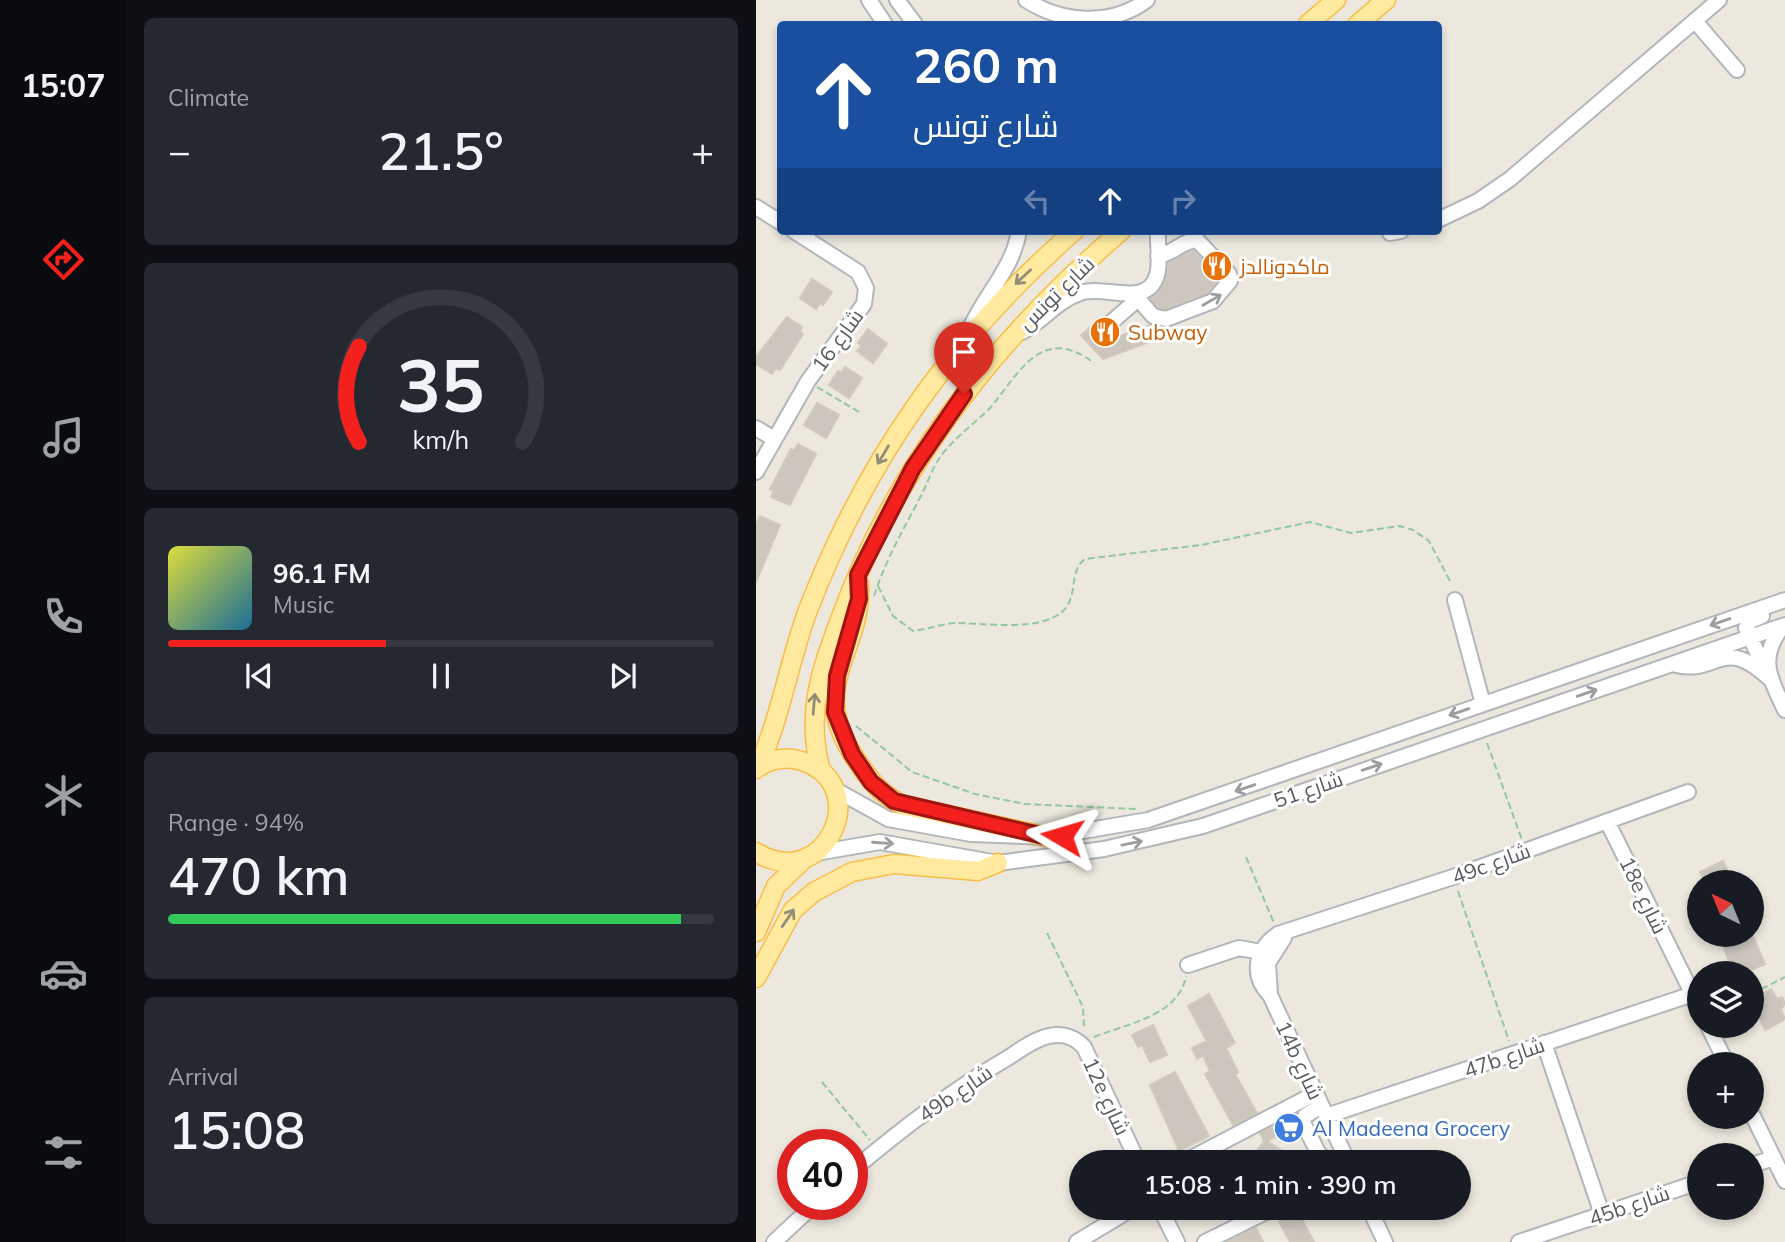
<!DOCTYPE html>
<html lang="en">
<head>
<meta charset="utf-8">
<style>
  :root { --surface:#171b24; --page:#242831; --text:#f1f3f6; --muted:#9ea1a6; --line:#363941; --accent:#f3201d }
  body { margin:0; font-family:Mulish,Cairo,sans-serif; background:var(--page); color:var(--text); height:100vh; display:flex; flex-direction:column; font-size:26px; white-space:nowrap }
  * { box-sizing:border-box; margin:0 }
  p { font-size:23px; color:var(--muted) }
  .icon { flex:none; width:38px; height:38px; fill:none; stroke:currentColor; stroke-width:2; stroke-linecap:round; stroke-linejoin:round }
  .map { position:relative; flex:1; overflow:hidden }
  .sheet { display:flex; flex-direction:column; gap:18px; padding:18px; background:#0d0f14; width:630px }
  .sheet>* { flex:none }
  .guide { position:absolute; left:21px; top:21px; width:665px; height:214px; border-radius:7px; box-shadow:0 4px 10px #0003; background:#1a4fa0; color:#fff; overflow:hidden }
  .needle { width:46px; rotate:317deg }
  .fabs { position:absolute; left:931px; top:870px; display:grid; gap:14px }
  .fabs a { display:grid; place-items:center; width:77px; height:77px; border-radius:50%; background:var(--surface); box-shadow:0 4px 10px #0003; font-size:35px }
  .speed { position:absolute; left:21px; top:1129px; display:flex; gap:14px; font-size:35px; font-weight:700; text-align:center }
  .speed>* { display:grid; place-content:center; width:91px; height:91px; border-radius:50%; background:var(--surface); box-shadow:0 4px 10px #0003; line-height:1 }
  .speed .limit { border:10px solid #d22; background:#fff; color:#111 }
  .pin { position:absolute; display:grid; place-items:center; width:60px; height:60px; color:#fff; margin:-72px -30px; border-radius:50% 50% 50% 0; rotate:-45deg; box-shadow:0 0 7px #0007 }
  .pin .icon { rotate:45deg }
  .me { position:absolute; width:77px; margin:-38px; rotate:277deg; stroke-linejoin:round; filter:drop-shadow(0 0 5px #0008) }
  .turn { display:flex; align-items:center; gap:24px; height:147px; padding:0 21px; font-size:32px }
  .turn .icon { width:91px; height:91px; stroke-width:2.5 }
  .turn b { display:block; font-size:49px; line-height:60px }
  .lanes { display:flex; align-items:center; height:66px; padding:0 21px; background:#0003; justify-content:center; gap:35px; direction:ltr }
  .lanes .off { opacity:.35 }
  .big { font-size:52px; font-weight:600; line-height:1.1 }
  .sheet .widget { flex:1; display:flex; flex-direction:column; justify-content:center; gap:10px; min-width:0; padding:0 24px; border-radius:10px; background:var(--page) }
  .sheet .dial { align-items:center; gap:0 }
  .dial svg { height:182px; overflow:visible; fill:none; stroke:var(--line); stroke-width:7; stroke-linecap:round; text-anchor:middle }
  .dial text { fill:var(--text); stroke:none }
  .song { display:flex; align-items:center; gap:21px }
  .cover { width:84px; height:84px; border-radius:10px; background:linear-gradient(135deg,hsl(60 70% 55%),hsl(200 70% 35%)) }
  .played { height:7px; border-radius:4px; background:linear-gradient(90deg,var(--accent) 40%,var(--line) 40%) }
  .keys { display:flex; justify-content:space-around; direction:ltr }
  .heat { display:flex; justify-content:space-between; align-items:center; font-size:38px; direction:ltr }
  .charge { height:10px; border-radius:5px; background:linear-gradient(90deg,#34c759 94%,var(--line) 0) }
  .trip { position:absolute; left:313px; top:1150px; width:402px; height:70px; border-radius:35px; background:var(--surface); box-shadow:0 4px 10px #0003; font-weight:600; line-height:70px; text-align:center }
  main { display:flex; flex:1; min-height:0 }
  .menu { display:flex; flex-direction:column; width:126px; justify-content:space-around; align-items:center; background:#090b0e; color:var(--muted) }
  .menu .icon { width:49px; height:49px }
  .menu .active { color:var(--accent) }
  .menu b { font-size:32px; color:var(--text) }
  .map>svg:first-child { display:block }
  .building { fill:#ccc6bf; stroke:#d1c9bc; stroke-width:2 }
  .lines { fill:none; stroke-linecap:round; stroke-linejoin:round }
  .minor-casing { stroke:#b2b6bb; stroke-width:18 }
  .major-casing { stroke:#fabd4a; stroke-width:21 }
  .path { stroke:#92c89d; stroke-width:2; stroke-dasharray:7 3.5; stroke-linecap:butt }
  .minor { stroke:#fff; stroke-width:14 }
  .major { stroke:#ffeaa0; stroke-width:18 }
  .oneway { stroke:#928e77 }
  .oneway2 { stroke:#9b9da0 }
  .route-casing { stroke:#9e1513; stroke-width:18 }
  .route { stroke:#f3201d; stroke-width:12 }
  .labels { text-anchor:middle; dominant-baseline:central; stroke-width:6; stroke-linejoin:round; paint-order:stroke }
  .food-label { font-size:21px; fill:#c56008; stroke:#fff; text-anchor:start }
  .street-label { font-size:21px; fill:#585c61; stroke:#fff }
  .shop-label { font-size:21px; fill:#366cbe; stroke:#fff; text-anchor:start }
</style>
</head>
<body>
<main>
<nav class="menu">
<b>15:07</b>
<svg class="icon active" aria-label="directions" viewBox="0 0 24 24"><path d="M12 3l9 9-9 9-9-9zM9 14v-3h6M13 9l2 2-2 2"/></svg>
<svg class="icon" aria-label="music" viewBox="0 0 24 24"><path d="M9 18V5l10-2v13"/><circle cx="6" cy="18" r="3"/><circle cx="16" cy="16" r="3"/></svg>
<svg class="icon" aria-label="phone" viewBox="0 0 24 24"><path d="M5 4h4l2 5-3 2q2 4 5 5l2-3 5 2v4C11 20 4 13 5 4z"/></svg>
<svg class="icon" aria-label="climate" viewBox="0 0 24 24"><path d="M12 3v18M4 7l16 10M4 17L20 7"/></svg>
<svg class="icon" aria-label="car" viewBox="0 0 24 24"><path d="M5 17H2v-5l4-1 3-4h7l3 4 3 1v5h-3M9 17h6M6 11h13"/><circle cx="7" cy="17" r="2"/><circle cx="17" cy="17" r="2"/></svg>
<svg class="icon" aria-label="filters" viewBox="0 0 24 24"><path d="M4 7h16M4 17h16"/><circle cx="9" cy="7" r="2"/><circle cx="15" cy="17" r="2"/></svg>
</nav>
<section class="sheet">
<div class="widget"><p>Climate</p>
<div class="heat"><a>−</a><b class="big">21.5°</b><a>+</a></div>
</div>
<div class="widget dial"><svg viewBox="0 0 100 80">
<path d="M14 69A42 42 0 1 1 86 69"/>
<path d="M14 69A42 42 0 0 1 14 27" stroke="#f3201d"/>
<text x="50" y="56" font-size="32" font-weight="700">35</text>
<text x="50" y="72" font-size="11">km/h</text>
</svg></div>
<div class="widget">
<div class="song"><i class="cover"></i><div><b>96.1 FM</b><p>Music</p></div></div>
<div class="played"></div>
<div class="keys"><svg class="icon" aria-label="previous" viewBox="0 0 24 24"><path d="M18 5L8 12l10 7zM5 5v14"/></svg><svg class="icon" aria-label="pause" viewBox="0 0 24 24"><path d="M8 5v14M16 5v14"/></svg><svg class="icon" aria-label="next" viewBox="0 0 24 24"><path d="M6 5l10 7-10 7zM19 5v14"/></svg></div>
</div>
<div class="widget"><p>Range · 94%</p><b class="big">470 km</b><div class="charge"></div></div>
<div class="widget"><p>Arrival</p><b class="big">15:08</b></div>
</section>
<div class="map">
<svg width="1029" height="1242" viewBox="0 0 1029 1242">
  <rect width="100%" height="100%" fill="#ece8de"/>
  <path class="building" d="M437,250L464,278L451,293L409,309L402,307L394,298L404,290L412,263Z
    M56,279L76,292L67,305L64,303L60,309L44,298Z
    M31,317L46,327L44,332L47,334L24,370L20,368L16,374L0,364V357Z
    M339,323L344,333L354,340L394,325L399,340L347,359L325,335Z
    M112,329L131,344L117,363L101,351L105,346L102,343Z
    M89,367L106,378L93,398L73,385L82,371L85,373Z
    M61,403L83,415L70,438L48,425Z
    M42,444L60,454L34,505L15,497L18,491L14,489L35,449L38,451Z
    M4,516L24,525L0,582V525Z
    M967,861L977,882H949L944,872Z
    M962,934H996L1009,964L988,973H978Z
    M1015,989L1021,999L1026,997L1029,1003L1025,1010L1029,1019L1009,1030L996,1000Z
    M453,994L479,1043L470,1048L482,1072L479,1074L501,1113L477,1125L449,1074L454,1071L447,1055L441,1059L436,1048L451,1041L432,1006Z
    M397,1025L411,1055L394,1062L386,1045L382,1047L376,1035Z
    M419,1072L453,1136L423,1151L394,1085Z
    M532,1119L536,1129L511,1141L533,1155L528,1162H493L508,1141L504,1133Z
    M542,1212L558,1242H534L523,1222Z
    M500,1228L507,1242H471Z"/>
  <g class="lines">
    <g class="minor-casing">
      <path id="minor" d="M113,0L129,24
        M141,0L159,24
        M270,0C306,23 355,27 391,0
        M939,21L981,70
        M0,207L24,222
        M682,220L722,201L754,179L963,0
        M634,233L645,231
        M378,294L397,316L410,319L457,301L474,281L473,274L441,240C427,240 417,254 402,256
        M351,326L382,299
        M266,332C287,321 302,300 324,293C349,284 391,309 401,275C405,261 401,245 402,231
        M211,335C225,299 257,270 263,231
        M0,428L18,439
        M0,472L52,381L108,304L110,288L102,272L38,231
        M699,600L727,704
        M1006,616L994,621L990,628L1010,672
        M1027,626C1002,658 1013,676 1029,710
        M920,665C963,675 965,634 1014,679
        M80,790L132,819L215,834L292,837L392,820L1029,600
        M851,821L943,1007
        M60,853L124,842L242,863L348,849L447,826L1029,625
        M528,938L512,963L514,995L592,1162
        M432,965L483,948L505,952
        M514,995C494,975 500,949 522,934L697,877L932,792
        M952,1026L971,1064
        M788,1043L846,1214
        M565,1106L549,1116L547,1123L564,1156L574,1160L588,1154
        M996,1114L1029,1181
        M570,1116L937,994
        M428,1162L560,1093
        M996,1165L1018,1158
        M96,1171C144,1130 195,1091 250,1059C263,1051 278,1039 293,1036C306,1033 319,1037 328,1047L382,1162
        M404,1208L421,1242
        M613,1208L629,1242
        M18,1242L59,1204
        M321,1242L377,1208
        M449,1242L518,1208
        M763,1242L943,1182"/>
    </g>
    <g class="major-casing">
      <path id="major" d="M552,24L580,0
        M602,24L630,0
        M103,584C107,653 48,685 101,761C114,780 125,795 147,805L292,837
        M2,767C25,717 33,661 52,610C111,457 196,339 318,231
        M0,769C13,759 30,756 46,761C120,786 68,895 0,852
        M65,771C49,714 65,670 85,617C141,463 242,337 365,231
        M0,932L20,886L46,861
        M0,978L37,910L58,892L96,872L138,864L222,871L242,863"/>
    </g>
    <path class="path" d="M61,387L103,412
      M122,586L137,616L157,631C172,629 185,624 200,623C227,623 282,632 306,612C323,598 312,571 329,559L445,545L554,522L595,533L644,526L657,530L673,541L694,581
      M118,596C130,559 148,528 166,494C173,480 177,465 188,452C201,436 219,423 234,408C263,374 285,323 338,363
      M100,726L156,772L219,794L269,804L380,809
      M731,743L766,840
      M490,857L518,923
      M702,891L753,1041
      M291,933L327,1007L328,1029
      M996,994L1029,977
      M338,1037C370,1024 423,1016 430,976
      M66,1082L114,1140
      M465,1208L469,1216"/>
    <use href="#minor" class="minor"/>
    <use href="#major" class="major"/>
  </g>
  <defs><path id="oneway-shaft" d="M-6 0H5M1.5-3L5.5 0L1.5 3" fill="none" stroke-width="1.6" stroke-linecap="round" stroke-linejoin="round" transform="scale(1.75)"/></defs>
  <g class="oneway">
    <use href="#oneway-shaft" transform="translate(267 277) rotate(137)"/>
    <use href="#oneway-shaft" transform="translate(127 455) rotate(121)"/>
    <use href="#oneway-shaft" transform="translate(58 704) rotate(-85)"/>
    <use href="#oneway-shaft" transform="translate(32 918) rotate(-56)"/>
  </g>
  <g class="oneway2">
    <use href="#oneway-shaft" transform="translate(456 300) rotate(-30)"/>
    <use href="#oneway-shaft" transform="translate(964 622) rotate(161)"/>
    <use href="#oneway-shaft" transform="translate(831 693) rotate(-19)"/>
    <use href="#oneway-shaft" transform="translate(703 712) rotate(161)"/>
    <use href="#oneway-shaft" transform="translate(616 767) rotate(-19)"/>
    <use href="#oneway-shaft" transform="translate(489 788) rotate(161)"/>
    <use href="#oneway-shaft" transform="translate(127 843) rotate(4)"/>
    <use href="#oneway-shaft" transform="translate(376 843) rotate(-11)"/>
  </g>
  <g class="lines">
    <g class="route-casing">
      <path id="route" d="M208,394L157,468L102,575L103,599L81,676L79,712L96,754L115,782L138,801L292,837L306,836"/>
    </g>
    <use href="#route" class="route"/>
  </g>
  <defs>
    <g id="restaurant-disc" transform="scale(1.575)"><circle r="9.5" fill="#e8710a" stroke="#fff"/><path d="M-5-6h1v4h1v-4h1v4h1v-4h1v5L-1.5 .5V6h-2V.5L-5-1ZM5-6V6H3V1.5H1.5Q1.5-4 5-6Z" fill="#fff"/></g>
    <g id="supermarket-disc" transform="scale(1.575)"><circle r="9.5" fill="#3f7fe0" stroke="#fff"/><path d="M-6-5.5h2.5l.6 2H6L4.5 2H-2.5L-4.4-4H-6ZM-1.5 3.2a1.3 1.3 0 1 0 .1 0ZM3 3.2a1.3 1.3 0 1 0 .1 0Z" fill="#fff"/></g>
  </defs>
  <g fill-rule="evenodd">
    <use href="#restaurant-disc" x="461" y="266"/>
    <use href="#restaurant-disc" x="349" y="332"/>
    <use href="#supermarket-disc" x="533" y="1128"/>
  </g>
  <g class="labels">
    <g class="food-label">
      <text x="484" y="266">ماكدونالدز</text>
      <text x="372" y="332">Subway</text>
    </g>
    <g class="street-label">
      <text transform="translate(300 293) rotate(-44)">شارع تونس</text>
      <text transform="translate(81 340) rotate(-54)">شارع 16</text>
      <text transform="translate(552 789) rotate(-19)">شارع 51</text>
      <text transform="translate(735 863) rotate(-20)">49c شارع</text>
      <text transform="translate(888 895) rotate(64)">18e شارع</text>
      <text transform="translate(748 1057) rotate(-19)">47b شارع</text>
      <text transform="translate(544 1060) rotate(65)">14b شارع</text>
      <text transform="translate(199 1093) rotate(-34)">49b شارع</text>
      <text transform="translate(351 1096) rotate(65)">12e شارع</text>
      <text transform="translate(873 1205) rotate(-19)">45b شارع</text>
    </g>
    <g class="shop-label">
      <text x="556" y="1128">Al Madeena Grocery</text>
    </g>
  </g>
</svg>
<div class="fabs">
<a><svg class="needle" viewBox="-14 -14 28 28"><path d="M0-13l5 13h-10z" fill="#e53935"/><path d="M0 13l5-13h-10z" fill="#9ea1a6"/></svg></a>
<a><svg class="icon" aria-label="layers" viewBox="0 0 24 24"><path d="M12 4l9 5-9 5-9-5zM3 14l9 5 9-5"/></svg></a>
<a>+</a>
<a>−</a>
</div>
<div class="speed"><div class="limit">40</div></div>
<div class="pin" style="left:208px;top:394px;background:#d93025"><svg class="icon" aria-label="arrive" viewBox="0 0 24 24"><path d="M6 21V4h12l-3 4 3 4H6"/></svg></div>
<svg class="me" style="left:306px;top:836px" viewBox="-20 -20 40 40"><path d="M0-17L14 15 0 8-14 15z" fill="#f3201d" stroke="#fff" stroke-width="4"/></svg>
<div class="trip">15:08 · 1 min · 390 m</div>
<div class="guide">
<div class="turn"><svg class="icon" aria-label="ahead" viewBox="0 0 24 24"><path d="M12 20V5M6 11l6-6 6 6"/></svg><div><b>260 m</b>شارع تونس</div></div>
<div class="lanes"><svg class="icon off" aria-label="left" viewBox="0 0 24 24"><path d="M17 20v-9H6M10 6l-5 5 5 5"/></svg><svg class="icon" aria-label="ahead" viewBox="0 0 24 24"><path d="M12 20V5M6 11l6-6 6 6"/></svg><svg class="icon off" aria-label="right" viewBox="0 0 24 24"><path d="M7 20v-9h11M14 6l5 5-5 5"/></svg></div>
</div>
</div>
</main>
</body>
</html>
